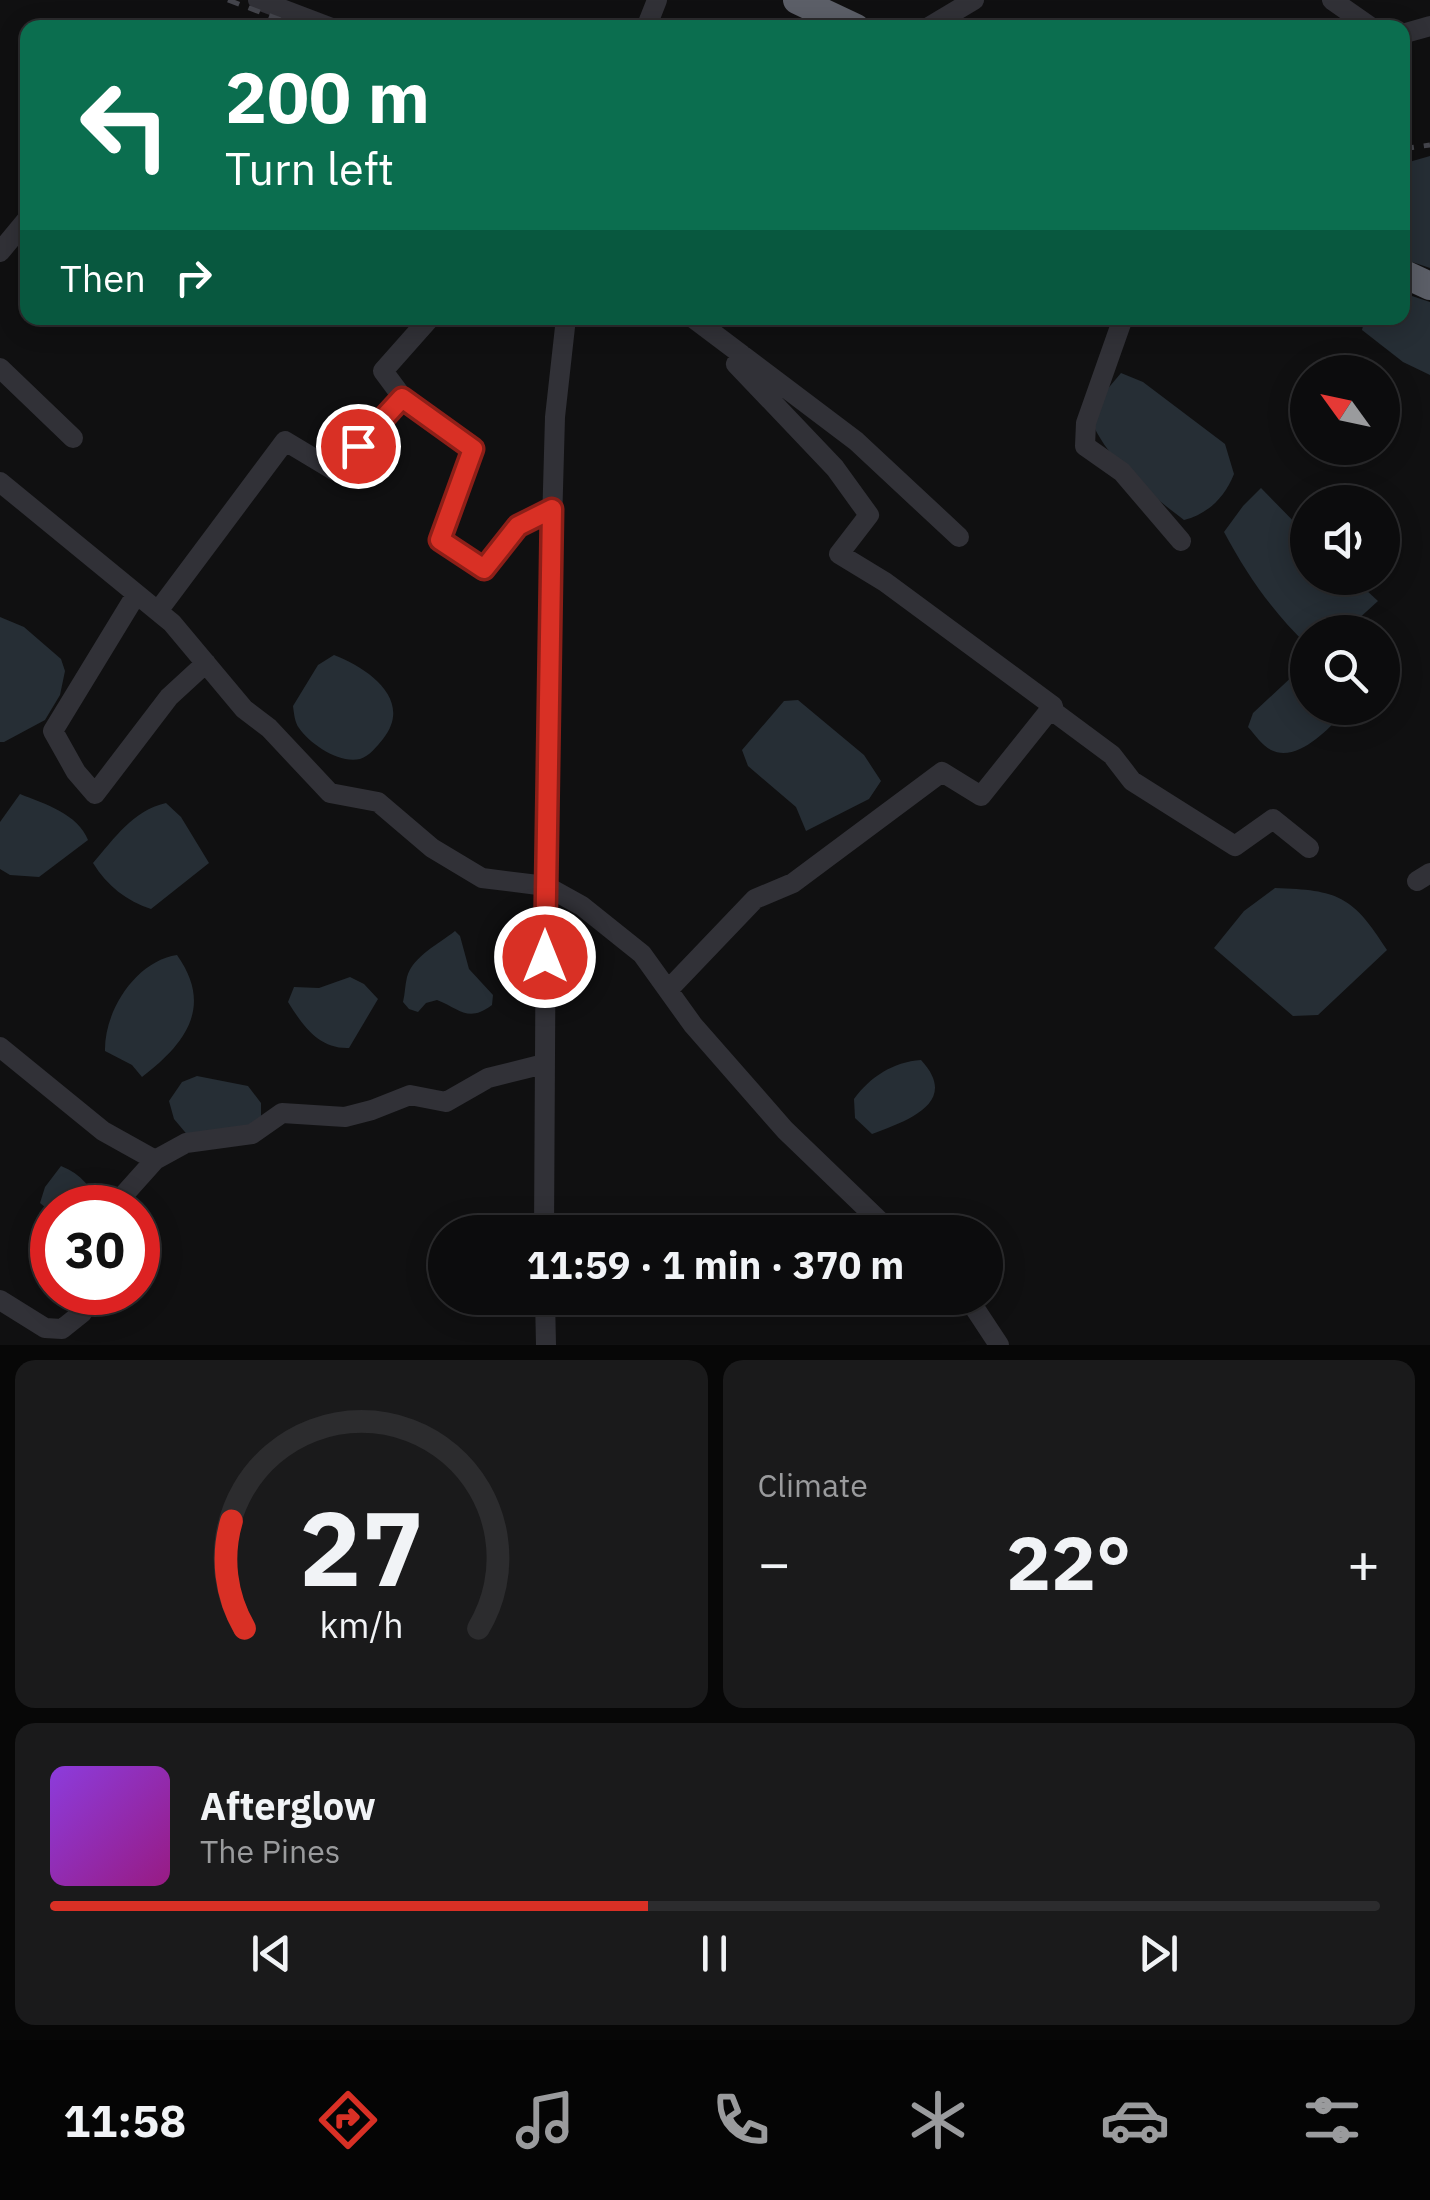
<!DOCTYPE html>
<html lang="en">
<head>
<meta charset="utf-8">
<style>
  :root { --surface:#0c0c0d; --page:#1a1a1b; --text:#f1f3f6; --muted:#9a9b9d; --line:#2c2c2e; --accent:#d93025 }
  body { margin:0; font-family:"IBM Plex Sans",sans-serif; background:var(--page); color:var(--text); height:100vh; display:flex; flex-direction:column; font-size:38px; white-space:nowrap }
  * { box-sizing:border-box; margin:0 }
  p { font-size:32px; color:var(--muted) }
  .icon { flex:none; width:55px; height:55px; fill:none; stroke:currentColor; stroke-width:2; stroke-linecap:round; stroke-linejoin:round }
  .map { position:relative; height:1345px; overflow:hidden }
  .side { display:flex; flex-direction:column; gap:15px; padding:15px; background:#070707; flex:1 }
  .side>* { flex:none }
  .guide { position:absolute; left:20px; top:20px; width:1390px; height:305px; border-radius:20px; box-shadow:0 5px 25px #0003,0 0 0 2px var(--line); background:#0b6e4f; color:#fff; overflow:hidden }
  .needle { width:65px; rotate:303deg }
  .fabs { position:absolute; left:1290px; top:355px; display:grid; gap:20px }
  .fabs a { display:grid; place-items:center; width:110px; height:110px; border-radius:50%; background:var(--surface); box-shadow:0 5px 25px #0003,0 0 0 2px var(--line); font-size:50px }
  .speed { position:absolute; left:30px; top:1185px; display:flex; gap:20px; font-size:50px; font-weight:700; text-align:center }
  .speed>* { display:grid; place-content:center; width:130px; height:130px; border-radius:50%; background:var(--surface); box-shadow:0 5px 25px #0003,0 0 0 2px var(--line); line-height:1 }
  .speed .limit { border:15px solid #d22; background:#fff; color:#111 }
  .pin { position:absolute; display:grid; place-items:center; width:85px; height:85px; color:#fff; margin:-42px; border:5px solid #fff; border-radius:50%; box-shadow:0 2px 10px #0007 }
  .me { position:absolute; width:110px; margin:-55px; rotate:0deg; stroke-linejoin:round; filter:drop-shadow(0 0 8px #0008) }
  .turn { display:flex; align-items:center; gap:35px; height:210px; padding:0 40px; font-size:45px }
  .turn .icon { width:130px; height:130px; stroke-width:2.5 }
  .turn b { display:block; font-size:70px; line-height:85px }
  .then { display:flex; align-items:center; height:95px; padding:0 40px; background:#0003; gap:20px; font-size:38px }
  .big { font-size:75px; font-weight:700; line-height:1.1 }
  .side .tile { flex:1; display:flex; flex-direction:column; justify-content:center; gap:15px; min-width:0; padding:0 35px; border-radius:20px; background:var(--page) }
  .side .dial { align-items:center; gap:0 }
  .dial svg { height:260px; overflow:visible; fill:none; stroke:var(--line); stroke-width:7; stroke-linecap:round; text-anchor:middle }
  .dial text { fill:var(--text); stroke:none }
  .song { display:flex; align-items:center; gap:30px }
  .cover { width:120px; height:120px; border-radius:15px; background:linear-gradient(135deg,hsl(270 70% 55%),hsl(310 70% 35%)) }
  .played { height:10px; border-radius:5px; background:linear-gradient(90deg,var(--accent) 45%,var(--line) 45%) }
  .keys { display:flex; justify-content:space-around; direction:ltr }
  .heat { display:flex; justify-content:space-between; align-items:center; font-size:55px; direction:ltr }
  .side .tiles { flex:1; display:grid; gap:15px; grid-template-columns:1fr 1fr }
  .tile:last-child { grid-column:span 2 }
  .trip { position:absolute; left:428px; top:1215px; width:575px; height:100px; border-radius:50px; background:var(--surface); box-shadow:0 5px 25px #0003,0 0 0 2px var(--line); font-weight:700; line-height:100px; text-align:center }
  .tab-bar { display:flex; height:160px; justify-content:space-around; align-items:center; background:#050505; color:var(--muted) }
  .tab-bar .icon { width:70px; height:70px }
  .tab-bar .active { color:var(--accent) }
  .tab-bar b { font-size:45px; color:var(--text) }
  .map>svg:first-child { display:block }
  .water { fill:#262e35 }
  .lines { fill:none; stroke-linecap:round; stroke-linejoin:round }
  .minor { stroke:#313137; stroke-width:20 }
  .highway { stroke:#5c5f68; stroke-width:28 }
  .rail { stroke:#44454c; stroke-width:5; stroke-dasharray:12 10; stroke-linecap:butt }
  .route-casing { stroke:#8d1f18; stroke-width:25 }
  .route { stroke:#d93025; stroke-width:18 }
</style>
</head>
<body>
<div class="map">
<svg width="1430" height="1345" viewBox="0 0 1430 1345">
  <rect width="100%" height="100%" fill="#101011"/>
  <path class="water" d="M1430,156V268L1403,259L1402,164Z
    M1403,293L1430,302V375L1403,362L1362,330L1365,318H1402Z
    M1121,373L1143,382L1225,444L1234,474C1225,497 1208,514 1184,520C1151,495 1112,464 1094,427L1105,392Z
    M1261,488L1307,535L1308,578H1353L1378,601L1344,632H1308L1307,645C1272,611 1247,575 1224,532L1243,506Z
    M0,617L24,627L61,659L65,671L60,695L45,720L4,742H0Z
    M334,655C368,668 414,700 383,739C377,746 370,756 360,759C339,764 310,744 299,728C295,723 294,714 293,706L318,665Z
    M1298,671L1307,673L1308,708H1342L1341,716C1326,731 1296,763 1271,750C1262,745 1255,735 1248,727L1253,713Z
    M798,700L864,755L881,781L869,799L806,831L796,807L748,766L742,750L784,701Z
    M20,794C45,804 78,814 88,840L39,877L10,875L0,869V822Z
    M166,803L181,817L209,863L151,909C127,901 107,886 93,863C115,838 132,811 166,803Z
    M1275,888C1338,890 1353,896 1387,950L1318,1015L1293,1016L1214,948L1244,911Z
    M455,931L460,936L469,969L493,995L492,1005C468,1023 460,1009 437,1000L426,1003L418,1012L409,1009L403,1002C405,994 405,985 407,977C413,956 439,944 455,931Z
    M177,955C214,1007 185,1044 142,1077L132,1065L105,1051C104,1011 136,961 177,955Z
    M350,977L364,984L378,999L349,1048C319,1049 303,1026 288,1002L294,987L319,988Z
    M921,1060C961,1103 906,1121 872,1134L855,1118L854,1099C870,1077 893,1062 921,1060Z
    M197,1076L248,1086L261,1103V1118L248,1127L190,1138L174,1119L169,1101L182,1082Z
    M61,1166C81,1174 93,1188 99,1207L52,1208V1213L40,1203L45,1187Z"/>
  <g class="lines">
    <path class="minor" d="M258,0L332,28
      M1332,0L1372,28
      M646,28L657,0
      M927,28L974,0
      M1402,34L1430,26
      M0,252L28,218
      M693,318L856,441L959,537
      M1123,318L1086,423L1085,446L1122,472L1181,541
      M0,368L73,438
      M403,398L473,449L440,539L484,569L517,526L552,509
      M0,482L172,623L244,709L269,728L330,793L378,802L432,848L482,878L546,886L582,906L642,954L693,1025L785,1130L891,1232
      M134,598L53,731L76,772L95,794L169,697L206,663
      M158,611L285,441L335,471L403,398L383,371L430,318
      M1050,709L1112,755L1132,781L1235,846L1273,819L1309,848
      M1417,881L1430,873
      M668,990L755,899L793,883L942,772L981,796L1053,706L885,582L839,554L869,515L835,468L736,364L741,354
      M0,1047L103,1131L155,1160L186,1143L252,1134L282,1113L345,1117L372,1110L410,1095L446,1102L488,1078L544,1064
      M112,1208L155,1160
      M544,1232L547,704L555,417L566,318
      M545,1298L546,1345
      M968,1298L999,1345
      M0,1300L45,1328L62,1329L82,1313L92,1292"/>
    <path class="highway" d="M797,0L856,28
      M1402,273L1430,286"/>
    <path class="rail" d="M228,0L302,28
      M1402,149L1430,145"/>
  </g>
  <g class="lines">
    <g class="route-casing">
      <path id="route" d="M358,446L402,398L473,449L440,540L484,569L518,526L552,509L545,957"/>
    </g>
    <use href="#route" class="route"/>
  </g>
</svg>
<div class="fabs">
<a><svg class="needle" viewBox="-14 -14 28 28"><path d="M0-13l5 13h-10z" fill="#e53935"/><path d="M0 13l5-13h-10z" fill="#9a9b9d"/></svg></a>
<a><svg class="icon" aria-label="sound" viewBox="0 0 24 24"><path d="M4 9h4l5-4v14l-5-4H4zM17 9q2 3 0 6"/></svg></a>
<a><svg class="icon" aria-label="search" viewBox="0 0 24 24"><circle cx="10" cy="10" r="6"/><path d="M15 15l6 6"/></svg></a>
</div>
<div class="speed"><div class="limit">30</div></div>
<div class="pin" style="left:358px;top:446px;background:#d93025"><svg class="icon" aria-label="arrive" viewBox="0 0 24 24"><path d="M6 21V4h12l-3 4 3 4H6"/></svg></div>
<svg class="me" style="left:545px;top:957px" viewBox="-20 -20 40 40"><circle r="17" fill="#d93025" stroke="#fff" stroke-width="3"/><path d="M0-11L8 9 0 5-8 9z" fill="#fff"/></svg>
<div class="trip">11:59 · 1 min · 370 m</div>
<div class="guide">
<div class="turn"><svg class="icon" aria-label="left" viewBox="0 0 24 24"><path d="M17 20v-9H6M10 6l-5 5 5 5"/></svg><div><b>200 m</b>Turn left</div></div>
<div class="then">Then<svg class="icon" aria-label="right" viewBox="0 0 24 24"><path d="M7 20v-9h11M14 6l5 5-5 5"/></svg></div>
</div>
</div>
<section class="side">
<div class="tiles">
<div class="tile dial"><svg viewBox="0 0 100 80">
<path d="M14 69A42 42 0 1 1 86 69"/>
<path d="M14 69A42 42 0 0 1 10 36" stroke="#d93025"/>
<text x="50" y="56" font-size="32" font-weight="700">27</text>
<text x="50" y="72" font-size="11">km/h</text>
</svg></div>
<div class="tile"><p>Climate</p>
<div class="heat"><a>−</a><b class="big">22°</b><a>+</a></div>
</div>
<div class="tile">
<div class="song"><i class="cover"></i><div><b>Afterglow</b><p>The Pines</p></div></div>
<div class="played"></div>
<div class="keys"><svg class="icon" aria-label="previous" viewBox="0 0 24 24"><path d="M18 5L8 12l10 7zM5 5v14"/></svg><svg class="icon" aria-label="pause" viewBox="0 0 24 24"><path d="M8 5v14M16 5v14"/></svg><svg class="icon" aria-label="next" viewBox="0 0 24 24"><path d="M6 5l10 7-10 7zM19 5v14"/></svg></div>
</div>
</div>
</section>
<nav class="tab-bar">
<b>11:58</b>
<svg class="icon active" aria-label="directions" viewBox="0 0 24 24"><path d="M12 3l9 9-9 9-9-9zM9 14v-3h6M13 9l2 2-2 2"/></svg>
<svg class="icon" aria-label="music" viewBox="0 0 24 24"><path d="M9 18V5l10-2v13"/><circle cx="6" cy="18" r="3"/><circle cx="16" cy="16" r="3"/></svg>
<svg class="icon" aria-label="phone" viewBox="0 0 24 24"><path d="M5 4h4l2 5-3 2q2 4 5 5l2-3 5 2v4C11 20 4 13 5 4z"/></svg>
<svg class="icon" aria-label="climate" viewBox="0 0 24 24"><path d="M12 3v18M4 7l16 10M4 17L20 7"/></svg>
<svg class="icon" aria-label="car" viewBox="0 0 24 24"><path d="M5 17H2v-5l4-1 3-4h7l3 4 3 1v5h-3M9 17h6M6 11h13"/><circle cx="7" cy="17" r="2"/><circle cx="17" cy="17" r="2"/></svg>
<svg class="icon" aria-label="filters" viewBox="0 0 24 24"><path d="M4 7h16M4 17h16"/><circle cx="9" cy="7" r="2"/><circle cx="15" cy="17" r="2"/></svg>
</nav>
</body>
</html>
